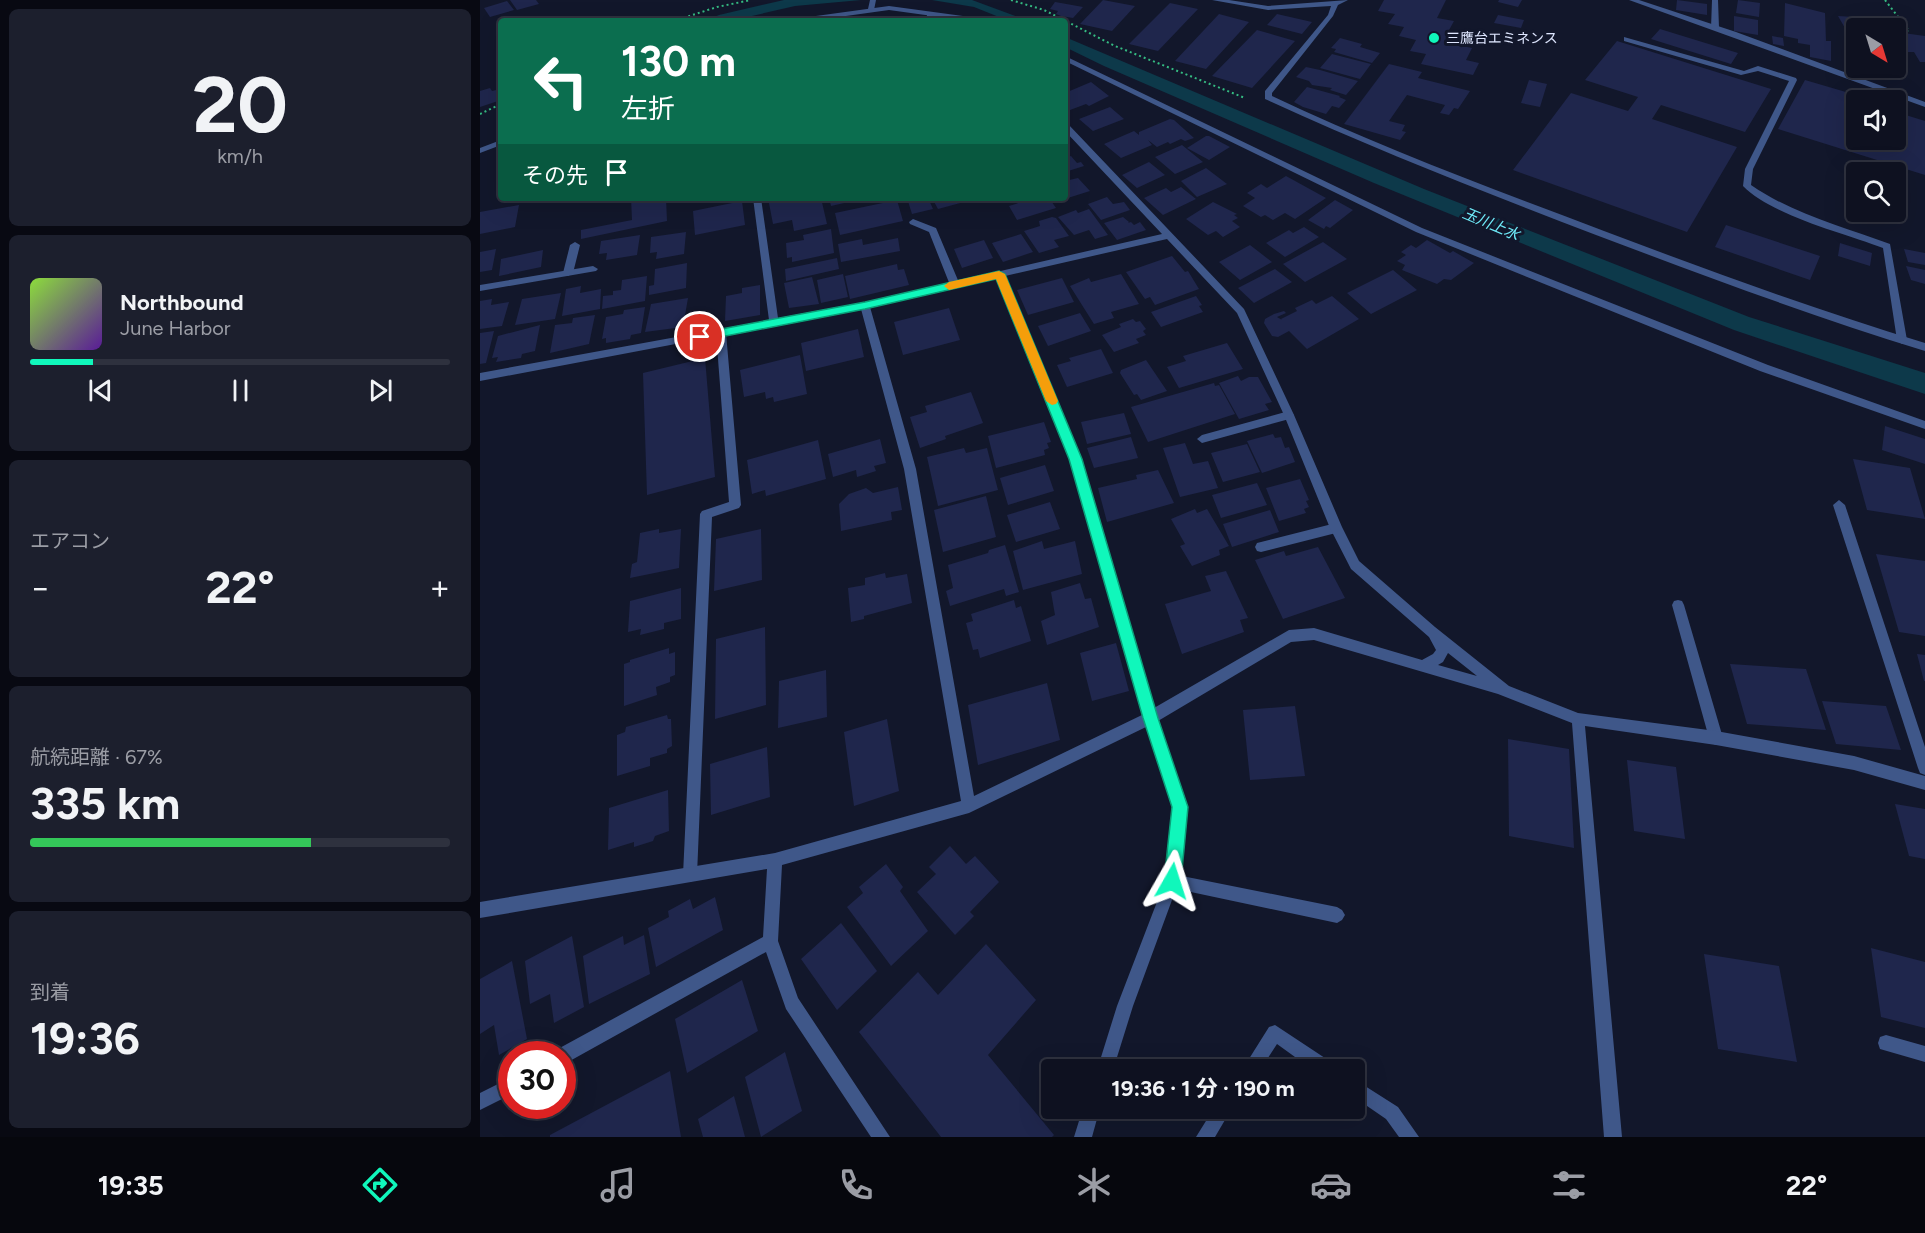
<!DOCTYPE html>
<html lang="ja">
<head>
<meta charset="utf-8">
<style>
  :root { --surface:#0e1120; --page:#1c1f2d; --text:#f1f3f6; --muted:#9b9da5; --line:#2e313e; --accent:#10f7bb }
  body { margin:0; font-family:Figtree,"Noto Sans JP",sans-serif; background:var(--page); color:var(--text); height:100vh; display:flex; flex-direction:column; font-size:22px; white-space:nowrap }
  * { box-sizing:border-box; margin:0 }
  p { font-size:20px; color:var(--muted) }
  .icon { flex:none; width:33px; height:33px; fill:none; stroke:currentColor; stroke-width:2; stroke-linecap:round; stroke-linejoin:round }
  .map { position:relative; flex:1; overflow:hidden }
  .panel { display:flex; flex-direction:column; gap:9px; padding:9px; background:#080912; width:480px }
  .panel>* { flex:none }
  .banner { position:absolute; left:18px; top:18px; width:570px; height:183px; border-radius:6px; box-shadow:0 6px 24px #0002,0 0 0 2px var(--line); background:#0b6e4f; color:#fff; overflow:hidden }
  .needle { width:39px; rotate:142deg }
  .fabs { position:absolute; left:1366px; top:18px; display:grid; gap:12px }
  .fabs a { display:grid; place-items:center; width:60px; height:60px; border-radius:6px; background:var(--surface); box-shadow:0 6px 24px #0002,0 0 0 2px var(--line); font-size:30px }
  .speed { position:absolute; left:18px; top:1041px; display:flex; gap:12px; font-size:30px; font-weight:700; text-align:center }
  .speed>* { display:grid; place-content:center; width:78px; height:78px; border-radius:50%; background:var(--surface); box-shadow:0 6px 24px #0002,0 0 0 2px var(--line); line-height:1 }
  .speed .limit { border:9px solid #d22; background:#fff; color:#111 }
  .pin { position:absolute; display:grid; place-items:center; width:51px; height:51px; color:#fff; margin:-26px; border:3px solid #fff; border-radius:50%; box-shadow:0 2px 6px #0007 }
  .me { position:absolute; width:66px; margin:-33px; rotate:6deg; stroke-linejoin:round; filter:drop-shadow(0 0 4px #0008) }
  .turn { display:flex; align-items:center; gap:21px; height:126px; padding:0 24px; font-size:27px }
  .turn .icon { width:78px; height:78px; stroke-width:2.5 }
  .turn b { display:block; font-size:42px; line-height:51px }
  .then { display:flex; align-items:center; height:57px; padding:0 24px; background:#0003; gap:12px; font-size:22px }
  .big { font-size:45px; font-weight:700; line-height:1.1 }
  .panel .tile { flex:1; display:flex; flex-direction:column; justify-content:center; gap:9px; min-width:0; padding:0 21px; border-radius:9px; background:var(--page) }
  .panel .dial { align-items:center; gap:0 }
  .dial b { font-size:78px; line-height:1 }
  .song { display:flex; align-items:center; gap:18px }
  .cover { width:72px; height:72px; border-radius:9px; background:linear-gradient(135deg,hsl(90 70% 55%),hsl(270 70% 35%)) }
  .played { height:6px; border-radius:3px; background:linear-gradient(90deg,var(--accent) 15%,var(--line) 15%) }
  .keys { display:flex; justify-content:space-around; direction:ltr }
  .heat { display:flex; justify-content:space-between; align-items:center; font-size:33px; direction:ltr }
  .charge { height:9px; border-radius:4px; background:linear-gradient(90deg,#34c759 67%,var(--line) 0) }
  .trip { position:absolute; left:561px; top:1059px; width:324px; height:60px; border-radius:6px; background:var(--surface); box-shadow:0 6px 24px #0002,0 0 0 2px var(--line); font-weight:700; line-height:60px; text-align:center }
  .tab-bar { display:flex; height:96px; justify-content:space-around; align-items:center; background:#06070d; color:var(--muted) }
  .tab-bar .icon { width:42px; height:42px }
  .tab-bar .selected { color:var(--accent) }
  .tab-bar b { font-size:27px; color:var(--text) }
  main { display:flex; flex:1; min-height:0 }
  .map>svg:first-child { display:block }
  .water { fill:#0d394a }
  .building { fill:#1f264c }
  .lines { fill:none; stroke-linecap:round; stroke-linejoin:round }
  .path { stroke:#35bb82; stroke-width:2; stroke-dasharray:2 3; stroke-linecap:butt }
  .service { fill:#3f5789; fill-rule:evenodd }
  .minor { fill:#3f5789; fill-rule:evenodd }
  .route { fill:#10f7bb; stroke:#0aa17a; stroke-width:1.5 }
  .slow { fill:#f59e0b }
  .poi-dot { fill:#10f7bb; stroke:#12172b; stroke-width:2 }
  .labels { text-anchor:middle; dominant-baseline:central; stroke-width:6; stroke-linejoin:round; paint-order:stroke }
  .far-poi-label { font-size:14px; fill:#dee6fe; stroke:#12172b; text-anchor:start }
  .far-water-label { font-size:15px; font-style:italic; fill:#6fecfa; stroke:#12172b }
</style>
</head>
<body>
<main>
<section class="panel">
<div class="tile dial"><b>20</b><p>km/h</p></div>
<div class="tile">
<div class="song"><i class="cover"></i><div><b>Northbound</b><p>June Harbor</p></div></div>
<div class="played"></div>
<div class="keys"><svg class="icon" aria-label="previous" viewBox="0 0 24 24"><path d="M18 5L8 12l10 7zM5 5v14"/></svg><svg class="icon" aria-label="pause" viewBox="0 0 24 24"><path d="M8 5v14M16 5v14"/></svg><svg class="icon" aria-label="next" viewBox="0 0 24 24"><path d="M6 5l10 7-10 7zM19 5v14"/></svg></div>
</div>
<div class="tile"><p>エアコン</p>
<div class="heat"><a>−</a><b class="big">22°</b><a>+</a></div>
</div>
<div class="tile"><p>航続距離 · 67%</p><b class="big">335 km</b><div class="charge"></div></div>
<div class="tile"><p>到着</p><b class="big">19:36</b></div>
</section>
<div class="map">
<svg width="1445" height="1137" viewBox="0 0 1445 1137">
  <rect width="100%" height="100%" fill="#12172b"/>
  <path class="water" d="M304,0H381L315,6L250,21H224L239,15Z
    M452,0H492L549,21H529L494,7Z
    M585,37L944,189L1269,317L1445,373V394L1254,330L894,183L624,66L585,47Z"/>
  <path class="building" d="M30,0H56L59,4L37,10Z
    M623,0L655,6L632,31L600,24Z
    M904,0H966L957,18L974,21L968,32L983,34L977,45L992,48L986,60L999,63L993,75L941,64L946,54L930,51L936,40L919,36L924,27L908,24L915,14L898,11Z
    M1019,0H1042L1038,7L1018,2Z
    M1197,0L1227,4V15L1196,10Z
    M1258,0L1280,3L1279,17L1256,13Z
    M27,1L34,10L10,17L4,8Z
    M575,2L592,5L603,7L593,18L581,16L576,14L578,11L570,9Z
    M690,3L718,9L678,51L649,44Z
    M1305,3L1345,13L1346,41H1351V61L1330,57V45L1318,43V39L1304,36Z
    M739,14L769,22L726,69L695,61Z
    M797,14L832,22L822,34L787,25Z
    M1018,15L1044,20L1041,28L1014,23Z
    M1254,16L1278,20V35L1254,31Z
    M1358,16L1389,18L1395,28H1377V35H1369Z
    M1180,29L1258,53L1251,64L1171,39Z
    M777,30L815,41L772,88L732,76Z
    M1416,32L1445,36V62H1440L1434,52H1419L1416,46Z
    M1292,36L1303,38L1304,46L1293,44Z
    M860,38L882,44L880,47L900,53L892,63L854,52L856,49L851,48Z
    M1137,41L1291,89L1265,132L1181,105L1172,119L1257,147L1207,232L1033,170L1091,93L1148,111L1158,97L1105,80Z
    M852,54L891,64L880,79L840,68Z
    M909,64L942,72L938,78L990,91L978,109L974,108L969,115L960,113L965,105L927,95L909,121L925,125L922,131L926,132L920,140L864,124Z
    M826,67L840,70L878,81L866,95L850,90L852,88L832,85L829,81L816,77Z
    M1049,80L1067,84L1060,107L1041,103Z
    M1325,80L1393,100H1377V140H1416V112L1445,121V175L1298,129Z
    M611,82L629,96L609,106L606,104L590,110L585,107V93Z
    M827,87L860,96L859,97L866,100L859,108L852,106L846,114L823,107L814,102Z
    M10,88L12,91L21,89V100L0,107V91Z
    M630,107L644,119L613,131L599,119Z
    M690,119L694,120L714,138L705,141L701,139L690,144L688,142L677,147L668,140L672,145L641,158L624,144L654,131L659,135V132Z
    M726,136H729L750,147L729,160L707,148Z
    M702,145L723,162L695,174L675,157Z
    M591,156L597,163L601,162L604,166L585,172V158Z
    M669,162L685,175L657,188L642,175Z
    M726,168L747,184L717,197L701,181Z
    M806,176L846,198L815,219L805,213L793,220L785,215L781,217L763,206L775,198L767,193L781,184L787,188Z
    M598,178L610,191L575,202L573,198H585V181Z
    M701,187L716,199L683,215L664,198L686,188L691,192Z
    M627,197L633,204L644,202L650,210L621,220L608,204Z
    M151,198H186L187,221L101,239V230L152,220Z
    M288,198H341L347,224L314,231L312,220L293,224Z
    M349,198H372L373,201L351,206Z
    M427,198H448L453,209L432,214Z
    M452,198H495V199L458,209Z
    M555,198H569L576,208L537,220L529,206Z
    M417,200L423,221L360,235L355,213Z
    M855,200L873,210L850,228L846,226L844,229L828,220Z
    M262,201L265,225L215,235L213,211Z
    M733,202L757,214L754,215L758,218L752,221L760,227L743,237L736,231L728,235L706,219Z
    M39,205L35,227L0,234V212Z
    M609,209L628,235L615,239L609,230L594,235L578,217L596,210L598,213Z
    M572,217L576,218L589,236L574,240L579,247L559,253L544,231L560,226L559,221Z
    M643,217L649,222L648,223L651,222L654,225L660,222L666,230L637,240L624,223Z
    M1246,225L1340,256L1330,280L1235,247Z
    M824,227L839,237L805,257L786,243L809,230L813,233Z
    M351,229L354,253L312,262V257L307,258L306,243L324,240L323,235Z
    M206,232L204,254L176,259L177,252L170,253L171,237Z
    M541,234L553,252L523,262L512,243Z
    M160,235L157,255L126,260L127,253L119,254L121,241Z
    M418,238L420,251L361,262L358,244L382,239L383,245Z
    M504,240L513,258L482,268L474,249Z
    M947,240L970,253L973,251L994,263L971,280L964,279L957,284L922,270L925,265L917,261L926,255L921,252L931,245L936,248Z
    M843,242L867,259L825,282L803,264Z
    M1360,243L1392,253L1390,266L1358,256Z
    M770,245L792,262L760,280L739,262Z
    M16,249L12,270L0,272V252Z
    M1424,249L1445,253V265L1428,262Z
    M63,250L61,267L19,276L21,259Z
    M692,256L705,272L708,271L719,289L675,305L670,297L665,299L646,272Z
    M357,258L359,269L306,281L305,269Z
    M207,263L206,288L169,295V286L174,285L175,269Z
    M417,264L418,270L424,269L429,285L370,299L365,276Z
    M1426,266L1445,270V284L1431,280Z
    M795,269L812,282L774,303L758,288Z
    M913,270L937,290L891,314L867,293Z
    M363,274L368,297L341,303L337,280Z
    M641,274L659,304L631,312L634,318L614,324L590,286L609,278L611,282Z
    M167,276L165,301L122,309L123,296L133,295V291L141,290L142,280Z
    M332,277L339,304L309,308L304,283Z
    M582,278L594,302L548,315L537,290Z
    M280,285V315L245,321L246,296L262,293V288Z
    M101,286L100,293L121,289L120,309L82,316L86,289Z
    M81,293L75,319L35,325L42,299Z
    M716,296L722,305L719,306L723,312L681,327L671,312Z
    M852,296L879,319L827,349L809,331L798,337L792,336L784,323L785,319L794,314L804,311L806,313L797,317L802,320L801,319L817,311L815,308L832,300L836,304Z
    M208,298L203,327L165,332L171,304Z
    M12,299L11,305L29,302L22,326L0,329V301Z
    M165,307L161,333L151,335L150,339L126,343V338L122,339L126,317L143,314L144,310Z
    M469,308L480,340L423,355L414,322Z
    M600,313L611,331L568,346L558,326Z
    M115,315L109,344L70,353L75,325L92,323L93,318Z
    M653,319L656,322L660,321L666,329L663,331L666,335L656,339L659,343L634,352L622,335L641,327L639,324Z
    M60,325L55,351L42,354L41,358L16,362L18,357L12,358L18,336Z
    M378,329L384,357L326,371L321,343Z
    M14,331L6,363L0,364V333Z
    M747,343L763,369L699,388L687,367L706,361L703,356Z
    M621,349L633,373L587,387L577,365L591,361L589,358Z
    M320,355L327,394L294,402L293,397L286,399L285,392L264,397L260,370Z
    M225,358L235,477L167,495L163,373Z
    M666,360L687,391L661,400L657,394L654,395L640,373L641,370Z
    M758,376L761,381L769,377H778L792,402L785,404L789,410L759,419L739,383Z
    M734,383L735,386L739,385L755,414L668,442L651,407Z
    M491,392L503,423L465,436L466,439L440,448L430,417L447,412L445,406Z
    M644,413L651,434L607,444L601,422Z
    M564,422L571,442L567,443L569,448L564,450L565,455L516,468L508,436Z
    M1405,426L1445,439V464L1402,450Z
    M793,434L795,438L801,437L805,448L809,447L815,462L782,473L767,441Z
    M651,437L658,458L614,468L607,448Z
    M400,439L406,463L394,466L396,471L377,477L376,470L353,477L348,454Z
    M338,440L346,479L286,496L285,490L272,494L267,460Z
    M705,443L713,464L728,461L738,488L700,497L683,448Z
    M767,444L780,472L743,482L731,453Z
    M484,448L486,453L507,448L518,490L458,506L447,457Z
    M1373,459L1430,468L1445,519L1387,510Z
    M565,465L574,491L528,505L520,478Z
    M678,470L694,503L627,522L618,488L657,479L656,475Z
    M820,479L829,500L826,501L829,507L824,509L826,513L799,521L786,488Z
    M777,483L787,505L741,518L732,495Z
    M418,487L422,510L411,512L412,520L361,531L359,504L369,494L386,488L393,493Z
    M506,496L516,537L463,552L454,510Z
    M570,502L580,529L536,542L527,515Z
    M715,509L717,513L727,509L749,546L739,550L740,555L712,566L700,546L705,544L691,519Z
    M790,510L799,532L752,547L743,524Z
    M179,529V533L201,529L199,568L150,578L152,564L157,562L160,533Z
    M281,529L282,580L234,591L236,539Z
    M562,541L564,549L595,541L602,574L543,590L533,551Z
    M525,545L539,592L526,596L524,589L470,606L466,591L473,588L468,565L508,553L509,550Z
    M838,547L865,598L803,619L775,560L804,551L806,556Z
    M1396,554L1445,561V636L1419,632Z
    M746,571L768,618L760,620L764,632L702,654L685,604L731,591L725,576Z
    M405,573L406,578L427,574L432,603L384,616V619L371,622L368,588L385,585V578Z
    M600,583L605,599L611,598L619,627L567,645L561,621L575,615L571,592Z
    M201,588V619L184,623V629L160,635L161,629L148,632L150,601Z
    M534,600L536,608L541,606L551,641L500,658L498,649L493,650L486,623L493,621L491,614Z
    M285,627L286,705L235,719L236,639Z
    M636,643L649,691L612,701L600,653Z
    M189,648V654L195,652V675L190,677V682L176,687L177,695L144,706V664L150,662V660Z
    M1437,654L1445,655V681H1444Z
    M1250,664L1326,669L1346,730L1267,724Z
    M346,670L347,717L298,728L299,681Z
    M567,683L580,740L498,765L488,705Z
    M1342,701L1406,706L1421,750L1356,744Z
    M815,706L825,776L770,780L763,710Z
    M187,715L188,719H191L192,746L187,749V753L170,758V766L137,776V735L145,732L146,727Z
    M407,719L419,791L374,806L364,732Z
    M1028,739L1089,749L1094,848L1029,836Z
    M287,747L290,797L231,815L230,764Z
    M1147,760L1196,767L1205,839L1154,831Z
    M188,790L189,831L175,836L173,841L154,847V842L128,850L129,808Z
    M1415,804L1445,809V859L1429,856Z
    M470,846L486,864L495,856L519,882L490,912L494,916L475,935L437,892L456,874L449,867Z
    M406,864L423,887L420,891L448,931L411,966L367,907L383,893L379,887Z
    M235,897L243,930L176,967L168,928L189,917L188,911L210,899L213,909Z
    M361,923L397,971L357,1010L321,959Z
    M164,935L170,974L109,1004L103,956L143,936L144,945Z
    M92,936L104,1007L74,1023L70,994L50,1004L45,961Z
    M506,944L556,1000L508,1055L574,1135L572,1137H461L379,1032L438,972L458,995Z
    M1391,948L1445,962V1028L1401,1017Z
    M1224,954L1299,966L1317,1062L1238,1049Z
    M32,961L47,1039L19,1055L14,1025L0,1034V979Z
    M262,980L278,1031L207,1073L195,1019Z
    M305,1052L322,1111L281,1137L265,1077Z
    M190,1071L201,1137H70V1135Z
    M254,1096L265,1137H223L218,1119Z"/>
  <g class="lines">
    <path class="path" d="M531,0L564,10L635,46L765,98
      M1405,0L1429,31H1416
      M194,21L237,7L271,0
      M0,114L21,104"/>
    <path class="service" d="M1232,0H1238L1239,28L1235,30L1231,28Z
      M409,6L505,19L509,21H489L409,10L330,21H310L314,19Z
      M1144,37L1264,71L1278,66L1316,78L1317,80L1273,169L1271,185C1313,214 1363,227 1410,244L1427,340L1426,343L1422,344L1417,340L1403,248C1363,233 1293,216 1263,186L1265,169L1309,81L1278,71L1261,75L1144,41Z
      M585,56L942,228L1288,365L1445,421V429L1280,371L936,232L585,61Z
      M21,140V145L0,153V148Z
      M433,219L456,228L480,285L478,287L475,288L470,285L449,232L430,224L429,222Z
      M95,242L100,245L93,273L88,276L83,273L90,245Z
      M241,330L246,333L261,505L259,508L232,517L217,875L215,880L210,882L205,880L203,875L220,514L222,511L249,502L236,333Z
      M809,411L814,415L813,418L722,443L717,439L722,435Z
      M1359,500L1365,505L1445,747V775L1440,773L1438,768L1353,505Z
      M856,523L860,525L862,528L860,531L856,533L781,552L777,551L775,547L777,543L781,542Z
      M1198,600L1202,601L1204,605L1243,738L1241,743L1236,745L1231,743L1229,738L1192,605L1194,601Z
      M692,874L857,907L862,910L865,915L862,920L857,923L692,888L687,886L685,881L687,876Z
      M795,1025L854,1064L856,1070H833L797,1044L780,1070H762L789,1027Z
      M1406,1035L1445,1046V1062L1400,1049L1398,1043L1400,1037Z
      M874,1079L918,1107L939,1137H919L906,1119L874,1097Z
      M734,1108H752L735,1137H716Z"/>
    <path class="minor" d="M390,0H396L394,10L388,9Z
      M732,0H749L788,6L868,0L858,5L853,16L792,93V96C900,147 1012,189 1124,231C1230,271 1336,310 1445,343V351C1334,317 1225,276 1116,235C1004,192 893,149 785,99V91L848,15L851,6L788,10Z
      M1149,0H1159L1256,32L1445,102V107Z
      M447,14H451L461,21H452L447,16Z
      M585,124H588L764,309L814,415L862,527L879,561L955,627L1029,686L1098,713L1236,731L1374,756L1445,776V790L1374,770L1236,745L1105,726L1142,1137H1124L1092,723L1018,694L834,640L811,642L678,721L707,807L699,881L653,1006L633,1070H617L637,1006L685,881L693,807L666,727L489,813L302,865L298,941L318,998L410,1137H391L306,1009L286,952L88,1062L82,1064V1054H74L76,1050L283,937L287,869L0,918V902L295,853L481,801L424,469L381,309L299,325L294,327L290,326L0,381V373L289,320L273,198H281L298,318L385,302L682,234L585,131ZM687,239L757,313L804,415L850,528L871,569L949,637L956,650L953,654L942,660L834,628L809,630L674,708L602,459L525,276ZM516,278L590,459L662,715L494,796L436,469L390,307ZM968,653L997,676L958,665L963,662Z
      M113,266L118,269L116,271L0,291V285Z
      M32,1077V1094L0,1110V1093Z
      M603,1108H620L612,1137H594Z"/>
  </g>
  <path class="route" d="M519,271L525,274L602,459L678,718L708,807L701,881L698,887L692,889L686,887L684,881L692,807L663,718L589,459L516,279L385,309L220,341L214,337L220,333L385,302Z"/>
  <path class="slow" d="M519,271L525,274L578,401L576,404L572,405L566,401L516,279L469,290L464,286L469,282Z"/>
  <circle class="poi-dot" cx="954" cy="38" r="6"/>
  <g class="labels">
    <g class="far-poi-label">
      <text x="966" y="38">三鷹台エミネンス</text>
    </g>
    <g class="far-water-label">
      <text transform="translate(1011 224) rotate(23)">玉川上水</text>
    </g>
  </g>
</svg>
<div class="fabs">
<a><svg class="needle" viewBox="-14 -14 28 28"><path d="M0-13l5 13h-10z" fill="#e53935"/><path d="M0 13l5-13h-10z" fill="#9b9da5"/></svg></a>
<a><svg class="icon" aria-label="sound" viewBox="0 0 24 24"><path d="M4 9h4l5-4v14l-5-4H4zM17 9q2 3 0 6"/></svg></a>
<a><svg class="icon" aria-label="search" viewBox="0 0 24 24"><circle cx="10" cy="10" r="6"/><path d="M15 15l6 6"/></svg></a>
</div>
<div class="speed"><div class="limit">30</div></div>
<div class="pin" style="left:220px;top:337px;background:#d93025"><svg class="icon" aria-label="arrive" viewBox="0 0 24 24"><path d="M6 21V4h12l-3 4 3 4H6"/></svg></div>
<svg class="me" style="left:692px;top:881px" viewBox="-20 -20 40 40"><path d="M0-17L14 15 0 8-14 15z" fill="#10f7bb" stroke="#fff" stroke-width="4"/></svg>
<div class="trip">19:36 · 1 分 · 190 m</div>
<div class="banner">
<div class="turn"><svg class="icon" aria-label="left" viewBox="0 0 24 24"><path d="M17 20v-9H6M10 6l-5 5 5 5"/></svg><div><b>130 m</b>左折</div></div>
<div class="then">その先<svg class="icon" aria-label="arrive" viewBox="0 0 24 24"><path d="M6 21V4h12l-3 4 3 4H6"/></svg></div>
</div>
</div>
</main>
<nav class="tab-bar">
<b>19:35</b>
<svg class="icon selected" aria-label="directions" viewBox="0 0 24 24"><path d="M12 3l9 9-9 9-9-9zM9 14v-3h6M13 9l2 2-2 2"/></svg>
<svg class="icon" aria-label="music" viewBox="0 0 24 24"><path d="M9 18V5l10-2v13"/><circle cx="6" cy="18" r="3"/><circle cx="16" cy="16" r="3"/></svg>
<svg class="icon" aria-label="phone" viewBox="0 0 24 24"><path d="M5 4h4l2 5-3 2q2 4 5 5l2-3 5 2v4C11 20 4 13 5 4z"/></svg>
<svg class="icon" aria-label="climate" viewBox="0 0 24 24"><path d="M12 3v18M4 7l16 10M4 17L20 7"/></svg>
<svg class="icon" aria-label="car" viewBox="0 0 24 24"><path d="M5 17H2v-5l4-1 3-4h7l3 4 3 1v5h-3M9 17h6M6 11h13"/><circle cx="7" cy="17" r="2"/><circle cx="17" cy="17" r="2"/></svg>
<svg class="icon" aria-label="filters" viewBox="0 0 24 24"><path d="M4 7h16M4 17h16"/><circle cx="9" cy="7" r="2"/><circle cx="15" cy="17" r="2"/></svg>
<b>22°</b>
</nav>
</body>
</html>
